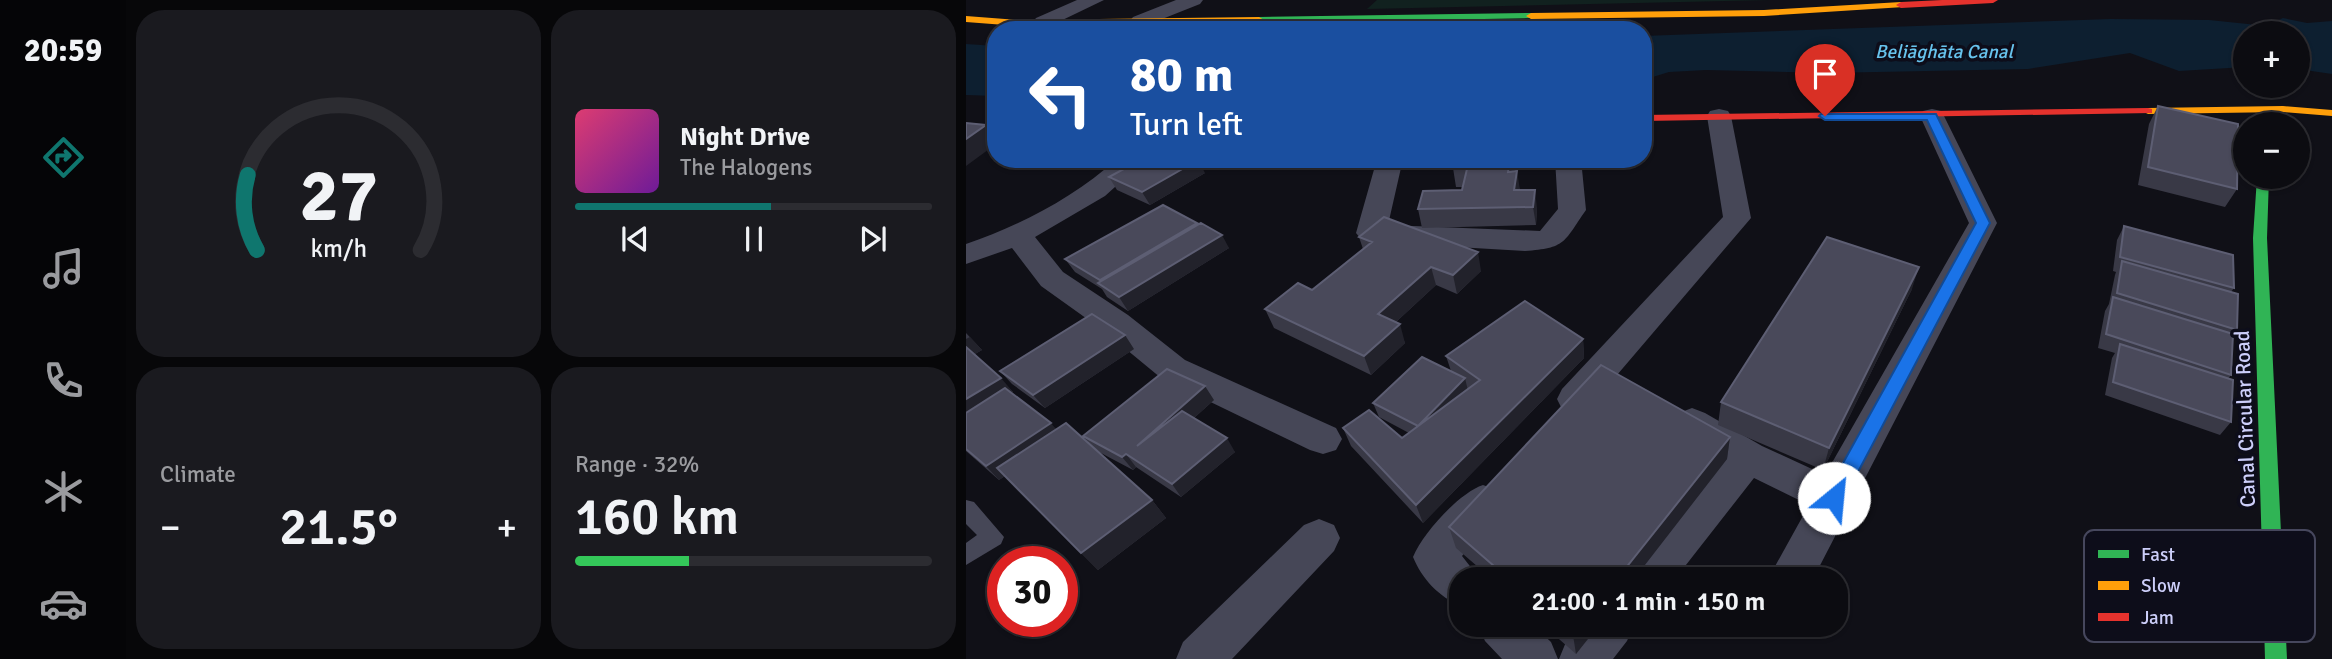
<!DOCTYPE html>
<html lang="en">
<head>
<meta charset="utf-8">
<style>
  :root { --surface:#0c0c11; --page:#1a1a1f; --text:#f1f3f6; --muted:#9a9b9f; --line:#2c2c31; --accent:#0f766e }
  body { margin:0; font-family:Signika,sans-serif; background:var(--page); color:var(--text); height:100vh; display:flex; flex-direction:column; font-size:26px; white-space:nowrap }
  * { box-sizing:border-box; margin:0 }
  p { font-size:23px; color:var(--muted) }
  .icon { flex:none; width:38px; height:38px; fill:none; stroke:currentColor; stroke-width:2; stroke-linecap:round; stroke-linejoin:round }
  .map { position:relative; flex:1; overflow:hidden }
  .panel { display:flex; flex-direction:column; gap:10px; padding:10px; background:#070709; width:840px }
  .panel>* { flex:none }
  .hud { position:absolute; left:21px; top:21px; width:665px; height:147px; border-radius:28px; box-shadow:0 2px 5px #0004,0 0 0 2px var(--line); background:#1a4fa0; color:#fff; overflow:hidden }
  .fabs { position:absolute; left:1267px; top:21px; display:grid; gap:14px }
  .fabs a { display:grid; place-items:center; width:77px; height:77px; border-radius:50%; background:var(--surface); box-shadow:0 2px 5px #0004,0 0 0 2px var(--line); font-size:35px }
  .speed { position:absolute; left:21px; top:546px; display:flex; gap:14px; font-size:35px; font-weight:700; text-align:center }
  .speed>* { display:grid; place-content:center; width:91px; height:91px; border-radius:50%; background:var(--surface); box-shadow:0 2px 5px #0004,0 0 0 2px var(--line); line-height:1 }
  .speed .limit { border:10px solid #d22; background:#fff; color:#111 }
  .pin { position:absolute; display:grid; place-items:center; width:60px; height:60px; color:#fff; margin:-72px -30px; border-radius:50% 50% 50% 0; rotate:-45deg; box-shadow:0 0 7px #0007 }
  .pin .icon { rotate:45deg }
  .me { position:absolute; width:77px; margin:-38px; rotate:28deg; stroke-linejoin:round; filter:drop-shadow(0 0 5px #0008) }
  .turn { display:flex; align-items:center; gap:24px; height:147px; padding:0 28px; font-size:32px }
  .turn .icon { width:91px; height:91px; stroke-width:2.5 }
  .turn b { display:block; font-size:49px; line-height:60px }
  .big { font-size:52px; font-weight:600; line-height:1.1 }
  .panel .widget { flex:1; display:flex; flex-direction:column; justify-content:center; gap:10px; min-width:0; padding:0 24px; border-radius:28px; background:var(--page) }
  .panel .dial { align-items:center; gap:0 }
  .dial svg { height:182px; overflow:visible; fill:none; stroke:var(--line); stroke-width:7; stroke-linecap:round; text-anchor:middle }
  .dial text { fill:var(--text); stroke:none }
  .song { display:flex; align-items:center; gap:21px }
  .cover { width:84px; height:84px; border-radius:10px; background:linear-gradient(135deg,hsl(340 70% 55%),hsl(280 70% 35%)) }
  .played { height:7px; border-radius:4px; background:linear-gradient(90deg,var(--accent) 55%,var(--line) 55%) }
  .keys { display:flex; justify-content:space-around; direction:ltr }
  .heat { display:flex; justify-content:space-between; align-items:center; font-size:38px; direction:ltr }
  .charge { height:10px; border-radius:5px; background:linear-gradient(90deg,#34c759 32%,var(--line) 0) }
  .panel .tiles { flex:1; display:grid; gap:10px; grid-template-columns:repeat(2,1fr) }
  .trip { position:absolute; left:483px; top:567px; width:399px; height:70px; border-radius:28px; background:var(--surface); box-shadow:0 2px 5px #0004,0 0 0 2px var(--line); font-weight:600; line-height:70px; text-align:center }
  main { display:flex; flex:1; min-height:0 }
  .tab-bar { display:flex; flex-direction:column; width:126px; justify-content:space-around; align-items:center; background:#050507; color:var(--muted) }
  .tab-bar .icon { width:49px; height:49px }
  .tab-bar .selected { color:var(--accent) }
  .tab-bar b { font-size:32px; color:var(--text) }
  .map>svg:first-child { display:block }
  .green { fill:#11211f }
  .water { fill:#0d1f30 }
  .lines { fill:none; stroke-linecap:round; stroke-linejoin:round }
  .lane { fill:#464757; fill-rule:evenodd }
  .street { fill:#464757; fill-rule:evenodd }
  .fast { fill:#30b455; fill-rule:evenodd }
  .slow { fill:#ff9f0a; fill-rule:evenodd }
  .jam { fill:#e5322d; fill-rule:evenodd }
  .wall { fill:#393946 }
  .shaded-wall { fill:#22222b }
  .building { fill:#49495a; stroke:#5d5e73; stroke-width:2 }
  .route { fill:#1a73e8; stroke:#114b97; stroke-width:2 }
  .labels { text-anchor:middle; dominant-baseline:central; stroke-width:7; stroke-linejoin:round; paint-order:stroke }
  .far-water-label { font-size:19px; font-style:italic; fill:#67c3ed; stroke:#0d0d1a }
  .street-label { font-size:21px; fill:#cccef9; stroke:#0d0d1a }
  .key { fill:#0d0d1a; stroke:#46475d; stroke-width:2 }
  .key-label { font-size:19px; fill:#cccef9 }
</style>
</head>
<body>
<main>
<nav class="tab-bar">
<b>20:59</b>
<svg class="icon selected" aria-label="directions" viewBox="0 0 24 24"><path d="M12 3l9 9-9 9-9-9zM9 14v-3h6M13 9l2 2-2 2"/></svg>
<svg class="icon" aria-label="music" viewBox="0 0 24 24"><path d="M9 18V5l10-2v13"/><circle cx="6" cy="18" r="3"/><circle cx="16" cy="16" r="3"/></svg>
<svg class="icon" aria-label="phone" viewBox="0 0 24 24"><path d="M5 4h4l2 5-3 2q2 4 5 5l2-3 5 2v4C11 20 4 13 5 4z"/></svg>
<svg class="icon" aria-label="climate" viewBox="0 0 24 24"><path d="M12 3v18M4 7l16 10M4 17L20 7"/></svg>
<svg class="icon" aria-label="car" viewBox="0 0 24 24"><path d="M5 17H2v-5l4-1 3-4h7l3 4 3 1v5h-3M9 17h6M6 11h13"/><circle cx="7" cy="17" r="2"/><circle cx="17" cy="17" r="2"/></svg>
</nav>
<section class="panel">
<div class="tiles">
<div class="widget dial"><svg viewBox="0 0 100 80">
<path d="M14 69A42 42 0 1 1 86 69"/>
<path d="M14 69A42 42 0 0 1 10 36" stroke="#0f766e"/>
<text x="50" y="56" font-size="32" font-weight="700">27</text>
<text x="50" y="72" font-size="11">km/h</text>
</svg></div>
<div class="widget">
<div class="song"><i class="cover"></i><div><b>Night Drive</b><p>The Halogens</p></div></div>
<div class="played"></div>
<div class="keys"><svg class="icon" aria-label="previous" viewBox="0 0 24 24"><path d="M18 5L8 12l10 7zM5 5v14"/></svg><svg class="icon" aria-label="pause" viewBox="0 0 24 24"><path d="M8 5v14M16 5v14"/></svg><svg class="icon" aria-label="next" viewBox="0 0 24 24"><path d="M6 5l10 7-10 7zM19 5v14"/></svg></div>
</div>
<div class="widget"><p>Climate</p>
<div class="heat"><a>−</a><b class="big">21.5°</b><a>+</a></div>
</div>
<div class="widget"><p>Range · 32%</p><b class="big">160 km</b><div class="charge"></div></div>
</div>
</section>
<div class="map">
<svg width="1366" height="659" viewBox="0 0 1366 659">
  <rect width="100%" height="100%" fill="#101017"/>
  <path class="green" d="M411,0H804L401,9Z"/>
  <path class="water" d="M1317,18L1341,23L1366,21V74L1332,69V33H1279V67L1213,71L1164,53L1062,69L860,73L740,70L703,72L677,80V36L1145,19L1243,20L1301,26Z
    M0,44L30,46V96L0,95Z"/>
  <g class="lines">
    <path class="lane" d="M0,500L8,502L38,537L35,544L0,565V543L11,535L0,524Z"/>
    <path class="street" d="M111,0H138L84,26H70L67,22L70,18Z
      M210,0H237L234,4L181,25L174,27L164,21L167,17Z
      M753,109L762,111L765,116L785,218L622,409L609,413L596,409L591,399L596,389L757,217L741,116L744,111Z
      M966,109L975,111L978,116L1031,223L847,579H802L843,505L788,478L709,579H660L667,565L756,460L713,433L707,423L713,413L726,408L739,413L796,446L859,475L1003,223L954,116L957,111Z
      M151,159H180L139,196L69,237L97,272L162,315L219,360L370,428L376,439L370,450L357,454L344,450L195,378L138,331L75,286L46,248L0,264V244C55,225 107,198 151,159Z
      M411,159H437L422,225L574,231L592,209L589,159H615L620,210C597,243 600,248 559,251L405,242L395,239L390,233Z
      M517,485L531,490L537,502L531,514L496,556L514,579H495V606C473,597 456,579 447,557C457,533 493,493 517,485Z
      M353,519L368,525L374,538L368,551L266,659H210L217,642L338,525Z
      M512,625H567L585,642L592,659H536L519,641Z
      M616,625H668L661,641L647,659H593L600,642Z"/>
    <path class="fast" d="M565,13L568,14V18L293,23L288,20L293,17Z
      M1291,177H1303L1301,238L1321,659H1299L1287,238Z"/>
    <path class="slow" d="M935,2L940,5L938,7L798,16L565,19L560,16L565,13L798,10Z
      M0,16L53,20L293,17L298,20L293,23L53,26L0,22Z
      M1317,106L1366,110V116L1317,112L1182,114L1176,111L1182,108Z"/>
    <path class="jam" d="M976,0H1032L1027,3L935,8L930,5L935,2Z
      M1182,108L1186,109V113L677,121V115Z
      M0,129L30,130V138L0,137Z"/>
  </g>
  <path class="wall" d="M1192,106L1271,189L1259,207L1172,185L1183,124Z
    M471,159H577V166H548L547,171L554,190L571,208L570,225L456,228L452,209L496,190L497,187H490L487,168H473Z
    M239,173L184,205L151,190L143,177Z
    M232,225L263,248L162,311L141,297L136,289L109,272L99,259Z
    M1158,226L1268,288L1265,292L1271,330L1267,334L1265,375L1262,379L1265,422L1254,435L1139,395L1146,358L1149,353L1132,348L1139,311L1143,304L1149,275L1150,272L1147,271L1151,240Z
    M393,237L515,271L491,294L470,285L430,322L439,343L405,375L308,328L299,309L346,290L397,249Z
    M946,289L857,470L752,425L755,402Z
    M0,333L16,350L9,354L47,392L45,393L90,429L123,443L117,436L248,400L228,418L269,452L215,497L170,467L167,470L133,452L186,500L200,518L132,570L39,476L33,480L0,451Z
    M617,339L618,358L457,523L385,446L377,428L436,438L443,433L413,417L407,403L485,371L480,356Z
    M168,349L79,408L46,384L34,371Z
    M764,437L761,459L668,579H526L490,548L483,527Z
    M577,625H633L610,654Z"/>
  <path class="shaded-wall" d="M20,125L30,139V144L0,166V139Z
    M544,159H547L548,166L544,190L542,172Z
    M232,160L239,173L184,205L176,192Z
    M551,171L554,190L551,209L548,190Z
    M569,190L571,208L570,225L567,207Z
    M231,223L238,236L139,288L134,280Z
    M256,235L263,248L162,311L153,297Z
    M512,252L515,271L491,294L487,275Z
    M465,267L470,285L418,333L412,314Z
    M953,267L946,289L857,470L863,448Z
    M434,324L439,343L405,375L398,356Z
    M159,335L168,349L79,408L67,395Z
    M4,337L16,350L0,359V339Z
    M617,339L618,358L457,523L450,505Z
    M35,378L47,392L0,420V399Z
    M499,378L502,391L452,426Z
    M239,386L248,400L181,460L171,446Z
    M85,423L96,437L33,480L20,466Z
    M764,437L761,459L668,579H651Z
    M261,438L269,452L215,497L206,484Z
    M160,454L170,467L167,470L156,457Z
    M186,500L200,518L132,570L115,553Z
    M615,625H633L610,654L607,635Z"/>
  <path class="building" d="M1192,106L1272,124L1271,189L1182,167Z
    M0,123L20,125L0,139Z
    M176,159H230L232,160L176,192L143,177Z
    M489,159H544L542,172L551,171L548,190H569L567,207L452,209L457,191L496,190L501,169H486Z
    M197,205L231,223L134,280L99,259Z
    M418,217L512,252L487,275L465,267L412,314L434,324L398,356L299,309L332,283L346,290L406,242L393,237Z
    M235,223L256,235L153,297L132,283Z
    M1158,226L1267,255L1268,288L1154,257Z
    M861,237L953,267L863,448L755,402Z
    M1156,261L1272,294L1271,330L1151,293Z
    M1147,297L1267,334L1265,375L1140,334Z
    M559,301L617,339L450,505L377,428L403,410L436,438L514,380L480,356Z
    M126,314L159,335L67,395L34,371Z
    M1154,344L1267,380L1265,422L1147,382Z
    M0,347L35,378L0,399Z
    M456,357L499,378L452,426L407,403Z
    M635,365L764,437L651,579H543L483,527Z
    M201,369L239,386L171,446L216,411L261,438L206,484L160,454L156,457L117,436Z
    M39,388L85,423L20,466L0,449V413Z
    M100,423L186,500L115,553L31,468Z
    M596,625H615L607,635Z"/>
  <path class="route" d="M855,114H970L1024,223L875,504H861L859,498L861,492L1010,223L961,120H859L853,116Z"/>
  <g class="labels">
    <g class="far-water-label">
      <text x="978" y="52">Beliāghāta Canal</text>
    </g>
    <g class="street-label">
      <text transform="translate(1279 419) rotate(-92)">Canal Circular Road</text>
    </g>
  </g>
  <rect x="1118" y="530" width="231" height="112" rx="10" class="key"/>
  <rect x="1132" y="550" width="31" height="8" fill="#30b455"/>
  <rect x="1132" y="581" width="31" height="9" fill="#ff9f0a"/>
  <rect x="1132" y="613" width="31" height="8" fill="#e5322d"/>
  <g class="key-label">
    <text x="1175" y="561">Fast</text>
    <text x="1175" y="592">Slow</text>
    <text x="1175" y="624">Jam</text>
  </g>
</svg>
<div class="fabs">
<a>+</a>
<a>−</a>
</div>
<div class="speed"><div class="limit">30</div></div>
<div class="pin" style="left:859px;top:116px;background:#d93025"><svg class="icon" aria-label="arrive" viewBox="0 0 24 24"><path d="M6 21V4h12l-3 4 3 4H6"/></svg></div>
<svg class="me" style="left:868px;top:498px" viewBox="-20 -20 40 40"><circle r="19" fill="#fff"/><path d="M0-13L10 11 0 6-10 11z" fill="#1a73e8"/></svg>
<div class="trip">21:00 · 1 min · 150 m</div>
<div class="hud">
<div class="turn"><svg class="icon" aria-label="left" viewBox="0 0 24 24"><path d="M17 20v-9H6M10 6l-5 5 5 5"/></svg><div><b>80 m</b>Turn left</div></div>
</div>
</div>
</main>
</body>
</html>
